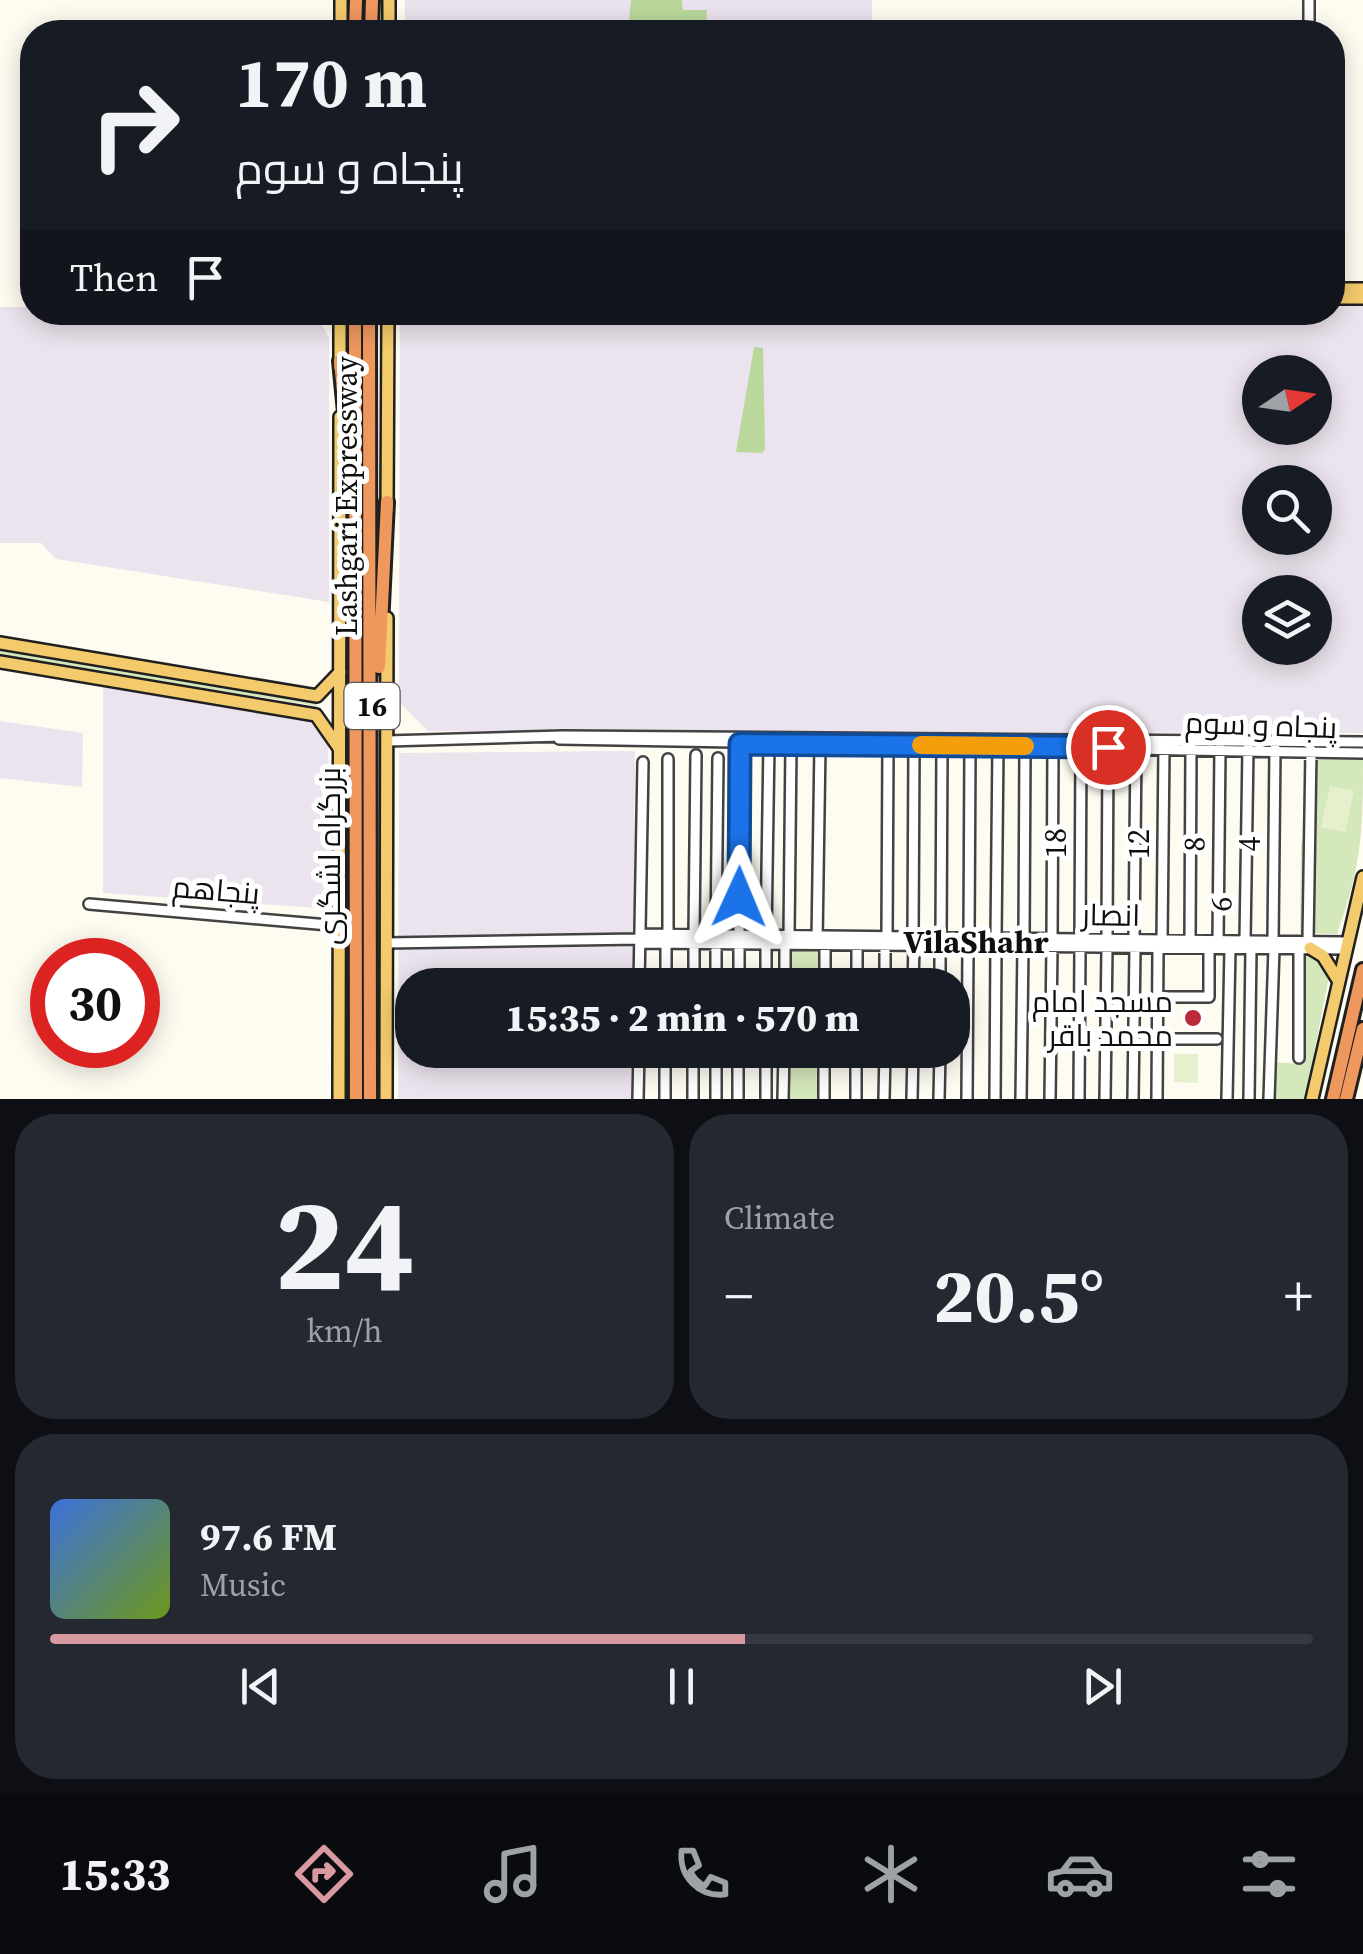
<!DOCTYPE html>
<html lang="en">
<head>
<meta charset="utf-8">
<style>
  :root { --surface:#171b24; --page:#242831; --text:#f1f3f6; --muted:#9ea1a6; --line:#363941; --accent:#d899a1 }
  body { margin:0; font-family:"Source Serif 4",Cairo,serif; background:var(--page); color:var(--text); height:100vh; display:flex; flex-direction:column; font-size:38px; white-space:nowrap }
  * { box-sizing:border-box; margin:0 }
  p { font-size:32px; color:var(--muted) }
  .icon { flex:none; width:55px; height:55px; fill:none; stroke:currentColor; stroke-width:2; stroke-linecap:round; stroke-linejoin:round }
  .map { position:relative; height:1099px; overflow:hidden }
  .drawer { display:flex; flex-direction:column; gap:15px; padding:15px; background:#0d0f14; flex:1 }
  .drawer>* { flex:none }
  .guide { position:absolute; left:20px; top:20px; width:1325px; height:305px; border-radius:40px; box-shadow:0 5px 25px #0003; background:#171b24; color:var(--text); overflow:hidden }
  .needle { width:65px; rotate:77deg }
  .buttons { position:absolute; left:1242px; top:355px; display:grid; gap:20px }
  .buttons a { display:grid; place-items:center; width:90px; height:90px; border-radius:50%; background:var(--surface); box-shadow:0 5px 25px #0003; font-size:50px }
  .speed { position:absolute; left:30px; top:938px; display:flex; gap:20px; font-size:50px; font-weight:700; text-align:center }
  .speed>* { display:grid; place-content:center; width:130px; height:130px; border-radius:50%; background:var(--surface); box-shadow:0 5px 25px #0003; line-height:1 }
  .speed .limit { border:15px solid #d22; background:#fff; color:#111 }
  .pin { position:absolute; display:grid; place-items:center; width:85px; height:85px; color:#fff; margin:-42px; border:5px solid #fff; border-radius:50%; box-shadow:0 2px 10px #0007 }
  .me { position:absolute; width:110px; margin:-55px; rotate:1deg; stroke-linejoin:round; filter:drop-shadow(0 0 8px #0008) }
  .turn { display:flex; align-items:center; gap:35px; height:210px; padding:0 50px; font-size:45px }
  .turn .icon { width:130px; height:130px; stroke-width:2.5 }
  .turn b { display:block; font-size:70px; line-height:85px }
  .then { display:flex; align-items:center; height:95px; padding:0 50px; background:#0003; gap:20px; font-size:38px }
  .big { font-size:75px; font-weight:800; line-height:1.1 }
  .drawer .widget { flex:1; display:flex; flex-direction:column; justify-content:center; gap:15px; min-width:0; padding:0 35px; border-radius:40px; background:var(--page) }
  .drawer .dial { align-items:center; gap:0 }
  .dial b { font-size:130px; line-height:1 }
  .song { display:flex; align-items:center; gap:30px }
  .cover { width:120px; height:120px; border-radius:15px; background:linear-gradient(135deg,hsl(220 70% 55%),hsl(80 70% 35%)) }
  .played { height:10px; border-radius:5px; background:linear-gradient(90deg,var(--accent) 55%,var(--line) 55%) }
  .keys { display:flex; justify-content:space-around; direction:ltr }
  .heat { display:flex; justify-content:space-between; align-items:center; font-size:55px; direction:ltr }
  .drawer .tiles { flex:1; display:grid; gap:15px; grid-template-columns:1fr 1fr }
  .widget:last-child { grid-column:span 2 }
  .trip { position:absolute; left:395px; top:968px; width:575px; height:100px; border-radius:40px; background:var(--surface); box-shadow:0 5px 25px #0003; font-weight:800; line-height:100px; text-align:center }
  .tabs { display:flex; height:160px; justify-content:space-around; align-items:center; background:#090b0e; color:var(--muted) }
  .tabs .icon { width:70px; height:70px }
  .tabs .on { color:var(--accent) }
  .tabs b { font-size:45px; color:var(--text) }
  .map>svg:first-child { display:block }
  .industrial { fill:#ebe3ed; fill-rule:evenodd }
  .green { fill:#d5e8bb }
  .forest { fill:#bad89b }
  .pitch { fill:#e6f0cd }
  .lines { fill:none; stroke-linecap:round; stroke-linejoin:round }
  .minor-casing { stroke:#424242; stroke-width:14 }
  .major-casing { stroke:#202020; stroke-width:16 }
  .highway-casing { stroke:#202020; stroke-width:18 }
  .minor { stroke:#fff; stroke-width:9 }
  .major { stroke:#f4cb6c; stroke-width:11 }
  .highway { stroke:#ef985e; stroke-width:12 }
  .route-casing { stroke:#114b97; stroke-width:25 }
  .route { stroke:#1a73e8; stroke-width:18 }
  .slow { stroke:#f59e0b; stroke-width:18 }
  .poi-dot { fill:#ba2b3a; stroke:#fff; stroke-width:4 }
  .labels { text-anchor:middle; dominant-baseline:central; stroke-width:10; stroke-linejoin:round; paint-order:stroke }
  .shield { fill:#fff; stroke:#575757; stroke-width:2.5 }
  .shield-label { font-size:28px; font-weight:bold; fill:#0f0f0f }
  .street-label { font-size:30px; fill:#0f0f0f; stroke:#fff }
  .poi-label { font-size:30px; fill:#0f0f0f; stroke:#fff; text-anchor:end }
  .neighbourhood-label { font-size:32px; font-weight:bold; fill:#0f0f0f; stroke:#fff }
</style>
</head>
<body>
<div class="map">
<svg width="1363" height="1099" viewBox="0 0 1363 1099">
  <rect width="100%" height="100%" fill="#fefbf1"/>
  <path class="industrial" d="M405,0H872V32H405Z
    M1333,303H1363V733L428,731L399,702L400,313L1332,312ZM1260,372H1315V428H1260ZM1260,482H1315V538H1260ZM1260,592H1315V648H1260Z
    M0,307H32V312L316,314L329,338V602L56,559L41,543H0Z
    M103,687L311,720L328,733L331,909L103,893Z
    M0,721L83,733L82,787L0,778Z
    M635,751L633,985H412V1050H633L632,1099H398L399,753Z"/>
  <path class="green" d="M0,647L316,700L317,706L0,656Z
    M1363,758C1363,831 1362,865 1337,934L1300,933L1301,847L1315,760Z
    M787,946H820V985H787Z
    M1301,950L1311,951L1329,977L1305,1099H1271L1272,1062L1300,1064Z
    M786,1050H820V1099H785Z"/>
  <path class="forest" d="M631,0H682L683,10H707L706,32H628Z
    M754,347L763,348L765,449L762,453L736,452Z
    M344,455L351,503L349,1099H343Z
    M384,678L382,1099L377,1040L380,696Z"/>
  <path class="pitch" d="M1330,786L1354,791L1345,832L1321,827Z
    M1174,1054H1198V1083L1174,1082Z"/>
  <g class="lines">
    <g class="minor-casing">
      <path id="minor" d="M1309,0V32
        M559,739L1363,753
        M387,741L563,736L1363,742
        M89,904L340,926
        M668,934V759
        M694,935L696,755
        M716,935L718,758
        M739,935L740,744
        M766,935L769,744
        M789,936L791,744
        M887,937L888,745
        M913,937L914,745
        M941,938L942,746
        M969,938L970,746
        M996,938L998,746
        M1024,938L1025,746
        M639,939L643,934L1346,942
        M1052,939L1053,747
        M1080,939L1081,747
        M1107,939L1108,747
        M1134,940L1136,747
        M1162,940L1164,747
        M1190,940L1191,747
        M1218,941L1220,748
        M1245,941L1248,748
        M1273,941L1275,748
        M1308,941L1311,750
        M817,942L820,745
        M386,943L639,939L644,943L1344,949
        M1299,948V1058
        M639,985L643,762
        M666,985V943
        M694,985V943
        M716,985V944
        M739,985V944
        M766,985V944
        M785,985V943
        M825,985V943
        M857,985V945
        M885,985V945
        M913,985L914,945
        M940,985V946
        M1157,997H1209V948
        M1157,1039H1217
        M638,1099L639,1050
        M665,1099V1050
        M693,1099V1050
        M716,1099V1050
        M738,1099V1050
        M766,1099V1050
        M783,1099L784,1050
        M824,1099V1050
        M856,1099V1050
        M884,1099L885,1050
        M912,1099L913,1050
        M939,1099L940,1050
        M967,1099L968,946
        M995,1099L996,946
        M1021,1099L1023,946
        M1050,1099L1052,946
        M1079,1099L1080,947
        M1105,1099L1107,947
        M1133,1099L1135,947
        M1157,1099L1158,947
        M1227,1099L1230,948
        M1249,1099L1251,948
        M1269,1099L1274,948"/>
    </g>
    <g class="major-casing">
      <path id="major" d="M341,32V0
        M389,32V0
        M1332,289H1363
        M1332,298H1363
        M340,368V312
        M387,510L388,312
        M0,643L317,696
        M0,662L316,715L339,748
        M317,696L340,672
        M1310,948L1323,956L1338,980
        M339,1099L340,417
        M386,1099L387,618
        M1312,1099L1363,877"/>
    </g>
    <g class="highway-casing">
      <path id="highway" d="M355,32L356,0
        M371,32L372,0
        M355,312L356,1099
        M369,312L370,1099
        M340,361L347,433
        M379,667L387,502
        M1333,1099L1363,970
        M1346,1099L1363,1029"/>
    </g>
    <use href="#minor" class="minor"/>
    <use href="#major" class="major"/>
    <use href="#highway" class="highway"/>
  </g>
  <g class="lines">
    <g class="route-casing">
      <path id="route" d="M739,897L740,744L1108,747"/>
    </g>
    <use href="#route" class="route"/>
    <path class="slow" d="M921,745L1025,746"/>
  </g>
  <circle class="poi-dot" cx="1193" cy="1018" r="10"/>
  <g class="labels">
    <rect class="shield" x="344.5" y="683" width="55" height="46" rx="8"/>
    <g class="shield-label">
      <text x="372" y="706">16</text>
    </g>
    <g class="street-label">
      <text transform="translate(346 496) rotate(-90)">Lashgari Expressway</text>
      <text transform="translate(1261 725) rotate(2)">پنجاه و سوم</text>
      <text transform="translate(1055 843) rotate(-90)">18</text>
      <text transform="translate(1138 844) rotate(-90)">12</text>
      <text transform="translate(1194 844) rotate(-89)">8</text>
      <text transform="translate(1249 844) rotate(-90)">4</text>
      <text transform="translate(329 856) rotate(-90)">بزرگراه لشگری</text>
      <text transform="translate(216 890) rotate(5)">پنجاهم</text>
      <text transform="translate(1221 904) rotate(-89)">6</text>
      <text transform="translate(1111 915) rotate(1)">انصار</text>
    </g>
    <g class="poi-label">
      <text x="1173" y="1001">مسجد امام<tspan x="1173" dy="34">محمد باقر</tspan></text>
    </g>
    <g class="neighbourhood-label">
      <text x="976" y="942">VilaShahr</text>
    </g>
  </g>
</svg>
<div class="buttons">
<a><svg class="needle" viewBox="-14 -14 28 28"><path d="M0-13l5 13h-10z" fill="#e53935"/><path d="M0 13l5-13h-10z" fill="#9ea1a6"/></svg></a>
<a><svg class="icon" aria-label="search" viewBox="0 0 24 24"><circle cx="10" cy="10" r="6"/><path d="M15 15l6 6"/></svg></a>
<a><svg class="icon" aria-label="layers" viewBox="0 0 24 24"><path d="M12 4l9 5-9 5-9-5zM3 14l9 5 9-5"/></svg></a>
</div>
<div class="speed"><div class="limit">30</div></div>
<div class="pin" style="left:1108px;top:747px;background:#d93025"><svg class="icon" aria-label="arrive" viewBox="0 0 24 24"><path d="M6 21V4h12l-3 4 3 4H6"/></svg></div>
<svg class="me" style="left:739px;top:897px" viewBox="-20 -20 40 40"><path d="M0-17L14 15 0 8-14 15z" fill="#1a73e8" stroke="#fff" stroke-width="4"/></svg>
<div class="trip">15:35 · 2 min · 570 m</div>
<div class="guide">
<div class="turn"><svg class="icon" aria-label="right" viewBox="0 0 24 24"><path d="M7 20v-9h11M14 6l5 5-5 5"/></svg><div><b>170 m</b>پنجاه و سوم</div></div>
<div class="then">Then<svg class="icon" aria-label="arrive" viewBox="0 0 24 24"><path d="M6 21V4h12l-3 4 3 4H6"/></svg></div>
</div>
</div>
<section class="drawer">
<div class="tiles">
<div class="widget dial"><b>24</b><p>km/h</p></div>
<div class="widget"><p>Climate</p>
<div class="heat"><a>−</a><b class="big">20.5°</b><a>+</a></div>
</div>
<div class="widget">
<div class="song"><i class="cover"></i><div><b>97.6 FM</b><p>Music</p></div></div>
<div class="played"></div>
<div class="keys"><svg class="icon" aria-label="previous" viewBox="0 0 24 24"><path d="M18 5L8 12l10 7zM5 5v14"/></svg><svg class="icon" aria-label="pause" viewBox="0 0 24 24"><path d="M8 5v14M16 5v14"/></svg><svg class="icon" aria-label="next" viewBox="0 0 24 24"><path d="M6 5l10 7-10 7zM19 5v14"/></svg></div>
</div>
</div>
</section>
<nav class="tabs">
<b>15:33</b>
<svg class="icon on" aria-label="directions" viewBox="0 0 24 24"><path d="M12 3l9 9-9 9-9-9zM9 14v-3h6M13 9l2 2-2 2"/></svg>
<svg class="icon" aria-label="music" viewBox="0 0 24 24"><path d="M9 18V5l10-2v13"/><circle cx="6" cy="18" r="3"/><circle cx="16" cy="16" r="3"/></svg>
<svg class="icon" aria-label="phone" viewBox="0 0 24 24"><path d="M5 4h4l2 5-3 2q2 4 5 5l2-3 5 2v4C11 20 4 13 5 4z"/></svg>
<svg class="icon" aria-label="climate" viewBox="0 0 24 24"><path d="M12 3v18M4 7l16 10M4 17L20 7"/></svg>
<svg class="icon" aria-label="car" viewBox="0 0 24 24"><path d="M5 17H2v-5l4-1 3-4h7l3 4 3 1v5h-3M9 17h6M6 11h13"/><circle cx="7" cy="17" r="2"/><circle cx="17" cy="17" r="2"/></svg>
<svg class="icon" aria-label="filters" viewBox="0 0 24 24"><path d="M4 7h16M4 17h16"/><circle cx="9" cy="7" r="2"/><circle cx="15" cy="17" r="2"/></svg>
</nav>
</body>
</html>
